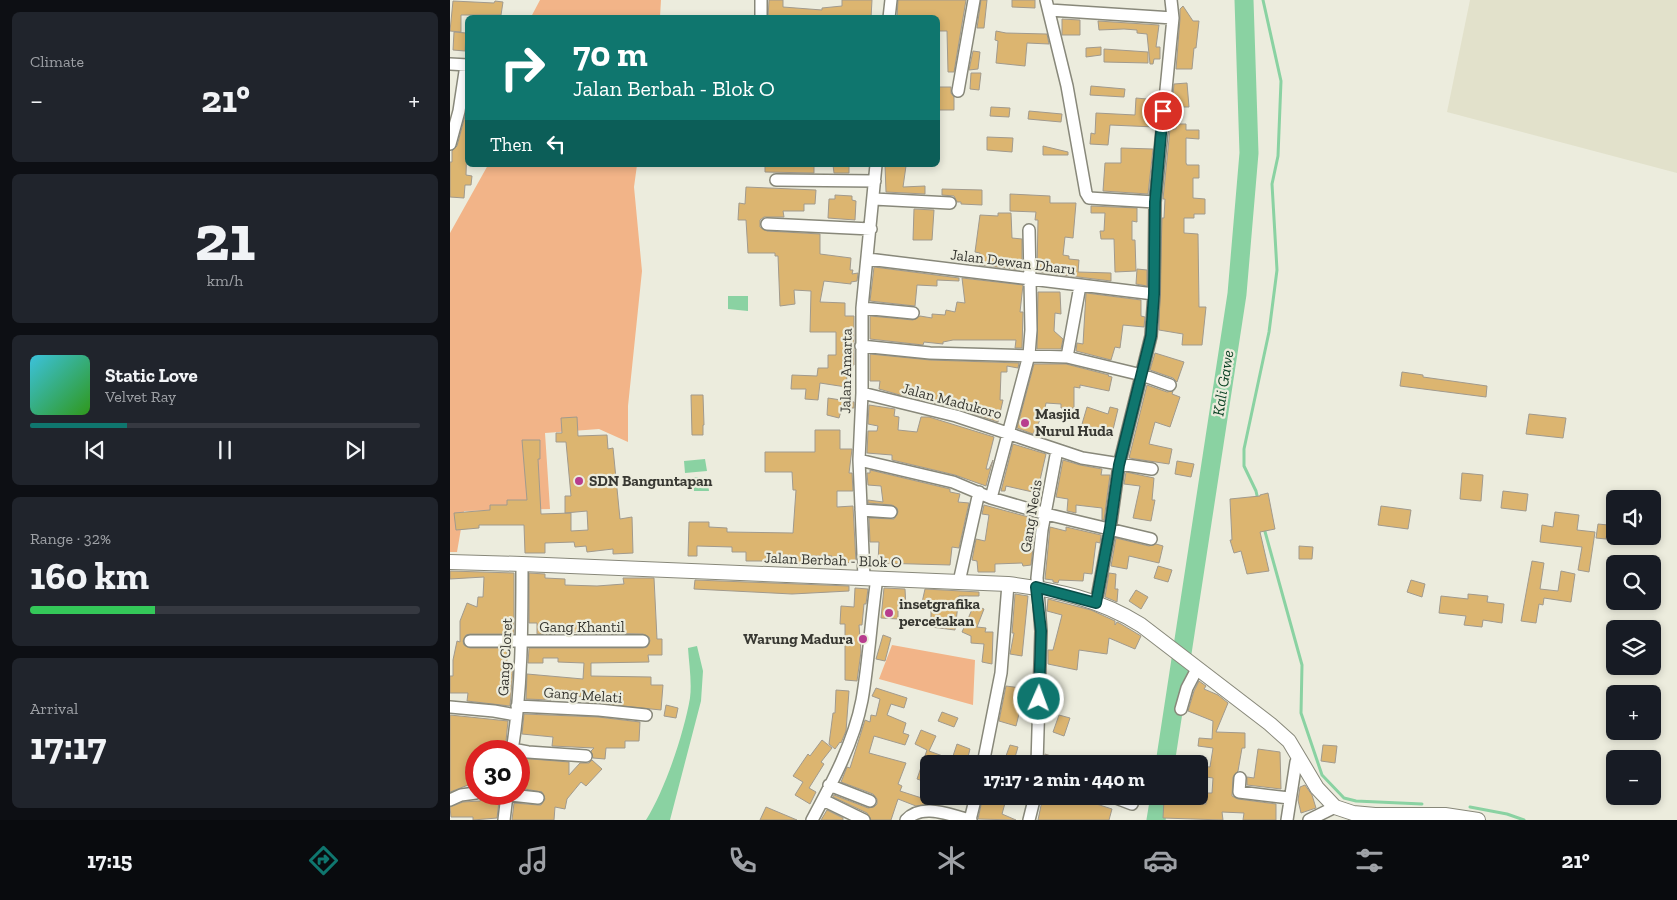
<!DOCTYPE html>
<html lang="en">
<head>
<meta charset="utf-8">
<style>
  :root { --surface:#171b24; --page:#20242c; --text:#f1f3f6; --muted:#9ea1a6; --line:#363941; --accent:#0f766e }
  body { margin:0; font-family:"Zilla Slab",serif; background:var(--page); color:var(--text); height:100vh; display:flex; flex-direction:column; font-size:19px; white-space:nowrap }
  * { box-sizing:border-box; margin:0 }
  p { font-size:16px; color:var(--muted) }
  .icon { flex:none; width:28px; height:28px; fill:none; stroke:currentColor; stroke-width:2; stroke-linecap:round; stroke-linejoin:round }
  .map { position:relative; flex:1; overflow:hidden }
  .sheet { display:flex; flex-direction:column; gap:12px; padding:12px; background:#0d0f14; width:450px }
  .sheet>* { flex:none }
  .hud { position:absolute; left:15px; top:15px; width:475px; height:152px; border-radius:8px; box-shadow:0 2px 8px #0003; background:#0f766e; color:#fff; overflow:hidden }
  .fabs { position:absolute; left:1156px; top:490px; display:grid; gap:10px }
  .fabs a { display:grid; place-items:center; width:55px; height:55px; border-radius:8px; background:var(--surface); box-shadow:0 2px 8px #0003; font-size:25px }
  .speed { position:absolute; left:15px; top:740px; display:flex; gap:10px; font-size:25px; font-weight:700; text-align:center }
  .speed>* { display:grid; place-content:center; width:65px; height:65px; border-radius:50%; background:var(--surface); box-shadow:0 2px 8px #0003; line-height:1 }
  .speed .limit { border:8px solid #d22; background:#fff; color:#111 }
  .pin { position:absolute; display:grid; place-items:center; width:42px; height:42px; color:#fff; margin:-21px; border:2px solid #fff; border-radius:50%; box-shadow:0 1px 5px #0007 }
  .me { position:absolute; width:55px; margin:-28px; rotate:2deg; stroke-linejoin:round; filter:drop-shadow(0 0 4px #0008) }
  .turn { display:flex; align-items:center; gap:18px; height:105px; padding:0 25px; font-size:22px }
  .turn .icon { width:65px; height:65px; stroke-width:2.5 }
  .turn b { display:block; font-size:35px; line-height:42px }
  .then { display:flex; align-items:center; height:48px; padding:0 25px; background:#0003; gap:10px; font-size:19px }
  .big { font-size:38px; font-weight:700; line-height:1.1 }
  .sheet .widget { flex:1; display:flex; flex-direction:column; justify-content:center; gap:8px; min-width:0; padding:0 18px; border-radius:8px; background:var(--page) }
  .sheet .dial { align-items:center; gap:0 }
  .dial b { font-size:65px; line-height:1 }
  .song { display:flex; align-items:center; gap:15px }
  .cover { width:60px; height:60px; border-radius:8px; background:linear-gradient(135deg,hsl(190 70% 55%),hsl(110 70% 35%)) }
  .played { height:5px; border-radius:2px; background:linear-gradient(90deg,var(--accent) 25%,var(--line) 25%) }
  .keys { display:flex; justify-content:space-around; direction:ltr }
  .heat { display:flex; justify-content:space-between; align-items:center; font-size:28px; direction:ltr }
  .charge { height:8px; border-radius:4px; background:linear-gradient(90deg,#34c759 32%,var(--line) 0) }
  .trip { position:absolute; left:470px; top:755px; width:288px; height:50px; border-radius:8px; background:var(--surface); box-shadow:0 2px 8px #0003; font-weight:700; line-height:50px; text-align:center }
  .menu { display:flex; height:80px; justify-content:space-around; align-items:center; background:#090b0e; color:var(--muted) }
  .menu .icon { width:35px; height:35px }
  .menu .active { color:var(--accent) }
  .menu b { font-size:22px; color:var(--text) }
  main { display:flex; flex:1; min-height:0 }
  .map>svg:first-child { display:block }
  .built { fill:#e2e1cb }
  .green { fill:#f2b488 }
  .water { fill:#8ad2a2 }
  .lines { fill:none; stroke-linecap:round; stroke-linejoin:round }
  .stream { stroke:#8ad2a2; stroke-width:3 }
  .river { stroke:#8ad2a2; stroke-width:19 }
  .building { fill:#dcb570; stroke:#a19a8d }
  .minor-casing { stroke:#88887a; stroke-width:14 }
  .major-casing { stroke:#88887a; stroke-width:16 }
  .minor { stroke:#fff; stroke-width:11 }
  .major { stroke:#fff; stroke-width:14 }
  .route-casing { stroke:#0a4d48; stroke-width:12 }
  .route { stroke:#0f766e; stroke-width:9 }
  .poi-dot { fill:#b73c8e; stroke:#ececdd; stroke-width:2 }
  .labels { text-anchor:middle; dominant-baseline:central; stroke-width:4.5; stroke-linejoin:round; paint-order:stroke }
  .street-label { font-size:15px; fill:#383832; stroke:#ececdd }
  .poi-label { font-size:15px; font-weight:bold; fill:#383832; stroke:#ececdd; text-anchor:start }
  .water-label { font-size:16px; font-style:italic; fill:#0e4527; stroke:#ececdd }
</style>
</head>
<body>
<main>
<section class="sheet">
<div class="widget"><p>Climate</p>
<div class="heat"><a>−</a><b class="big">21°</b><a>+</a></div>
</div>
<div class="widget dial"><b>21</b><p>km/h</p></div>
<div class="widget">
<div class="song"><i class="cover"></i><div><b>Static Love</b><p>Velvet Ray</p></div></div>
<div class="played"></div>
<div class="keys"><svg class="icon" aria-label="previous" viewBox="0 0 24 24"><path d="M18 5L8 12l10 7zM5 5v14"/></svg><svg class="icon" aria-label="pause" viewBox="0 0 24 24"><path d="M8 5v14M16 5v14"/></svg><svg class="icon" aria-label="next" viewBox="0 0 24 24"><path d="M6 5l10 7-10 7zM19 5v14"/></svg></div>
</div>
<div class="widget"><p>Range · 32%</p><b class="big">160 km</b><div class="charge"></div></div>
<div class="widget"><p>Arrival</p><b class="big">17:17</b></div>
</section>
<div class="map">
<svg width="1227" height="820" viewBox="0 0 1227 820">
  <rect width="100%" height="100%" fill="#ececdd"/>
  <path class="built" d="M1020,0H1227V173L997,112Z"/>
  <path class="green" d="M90,0H211L210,17H81Z
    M38,165H187L184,187L192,271L178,406V442L149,429L95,433L100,509L14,511L7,552H0V233Z
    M442,645L525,660L523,705L429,679Z"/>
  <path class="water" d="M278,296H298V311L278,309Z
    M255,459L257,471L235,473L234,461Z
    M241,477H257L259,491H244Z
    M247,646L253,671L251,701L220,820H196C215,790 234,733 240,698C242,682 239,664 238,648Z"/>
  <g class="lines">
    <path class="stream" d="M808,500L806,491L794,466V449L819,332L827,270L822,184L828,156L831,81L813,0
      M814,528L852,665L851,713L872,775L894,798L906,801L972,804
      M1020,807L1057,814L1074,820"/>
    <path class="river" d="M715,764L787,294L799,153L794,0
      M706,820L710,796"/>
  </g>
  <path class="building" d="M319,0H333V7L372,10V8L392,6V0H422L421,18H318Z
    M448,0H516L504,72H498L497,31H488V18H447Z
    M531,0H537L534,28H527Z
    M562,0H585V8L562,7Z
    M3,1L44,3L45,1L53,2L51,15H11V32L0,31Z
    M733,6L743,21H749L746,48H744L742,69H726L730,19V9Z
    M612,19L630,20V35H612Z
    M648,21L709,25L706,47H710V59H704L703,64H700L697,34L687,33V30L674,29L649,30Z
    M546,31L556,33L597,34L599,44L577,43L575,66L546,63L548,41L545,40Z
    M4,32L16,33L15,51L3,50Z
    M651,47V55L636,57V48Z
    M654,49L698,52V63L654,62Z
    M523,51L530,52L528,69L519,70Z
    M521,73H531L529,90L520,89Z
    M737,83L739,107H722L724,84Z
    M641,86L675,89L674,97L640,95Z
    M488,87H501V93L504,97V110H488Z
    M686,98L707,100L705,127L660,125L658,145L640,144L641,133L645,134L646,113L685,115Z
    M18,105L16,175L22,176L21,185H15L14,198L0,197V162H2V151L7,146Z
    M541,107L560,108L559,117L540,116Z
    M579,111L612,114L611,122L578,119Z
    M726,124H736V130H749V139L736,138V163L737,165H749V178H743V198L755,199V214H744V218H734V233L748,234L749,307H756L752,345H732L733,334L709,330L712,218H714L715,199H713L720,129H726Z
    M537,137L563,138L562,152L537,150Z
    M593,146L618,152V155H593Z
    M671,148L703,149L698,194L653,191L655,163H671Z
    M315,165H364V173L315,172Z
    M383,165H399V173H384Z
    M435,165L456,166L453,187L475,186V194L436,192Z
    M296,187L366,190L365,204H354V211H333L334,217H314L310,220V227L317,231L370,234V254L401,258L400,270H403L402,274L408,273L407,281L401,282V284L374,281L370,302L395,303V316H404V365H398L396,387L370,383L368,400L355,399L356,389H341L342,375L367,376L368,368H378V355H386V332H360L361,291L344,290L345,304L330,306L328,256H325V253H298L296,220H288L289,203L295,204Z
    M492,189L532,190V205L511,204V202H507L504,196L492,195Z
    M560,194L600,196V203H626L623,238L615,237L613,255L619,256V259L629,260L628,272L661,273V281L587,272L588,220H585L586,212L560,211Z
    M385,195L402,196V200L406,201L405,220L378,218L379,199H385Z
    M641,206L687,208V222L682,221V240H685L686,271L665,272L664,239H651L650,231H654L655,213H641Z
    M464,209L484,210L482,240H463Z
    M548,213H561L562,238L572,239V270L529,265L530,253L525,252L530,215L548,216Z
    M424,267L509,278V281L487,280V286L467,285L465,306L420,301Z
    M687,269L697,270V286L686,284Z
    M512,278L573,285L570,312H573L572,348H565L566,340H503L493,342V344L474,342L473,345L420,339V316L463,320L470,316L482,318V314L495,315L496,310L505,312L507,302L515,303Z
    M588,292H610L611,314L605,313L604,331L613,339L611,349H587Z
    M636,293L691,300V316L695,317L694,327L673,325L670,348L665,347L661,360L626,351L627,343L633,344Z
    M705,353L734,362L727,382L723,378L700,370Z
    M420,354L480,360L569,363L568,368L557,366V372H551L550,400H553L548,422L508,409L467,399L468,396L450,395L429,389L430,381H420Z
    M584,364H616L659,375L658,376L662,377L659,391L630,385V388L624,387V408H611V404L596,403L593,419L591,418L583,434L567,428Z
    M952,372L973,375V377L1037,386L1036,397L950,386Z
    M697,385L717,392L723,391L722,394L730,397L720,427L705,422L699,444L722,449L719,464L679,458Z
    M241,395H253L254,425H253V435H242Z
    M378,398L404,402V408H392L389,418L377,415Z
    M419,405L445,409L444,416L449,417L448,430L467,432L471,417H479L544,437L536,469H539L543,460L536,486L505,475L442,460V455L417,453L418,431H427L428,426L418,424Z
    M637,407L658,414L660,407L668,409L661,438L652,435L653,431L632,424Z
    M1079,414L1116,418L1113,438L1076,434Z
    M127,417L128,436L157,435L158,449L163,448L170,519L182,517L183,553L163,554V549L137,552L136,546L125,547L124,542L95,543V553H75L74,525H29V528L6,530L4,513L40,510V505H57V500H77L72,440H90V459H88L91,514L121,513V531L138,530L137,511L115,513V496H121L116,442H106V433H112L111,418Z
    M365,430H390V449H402L399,473H402L403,491H387V507L403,506L406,563L382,562V556H355L354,565L322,564V561H296V552H282V547L247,546V556H238L239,522H259V527L277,528V532L343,533L346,490H343L342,472H315V452H365Z
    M563,444L596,454L587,493L556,486L555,491H551Z
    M613,460L630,465L652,469L651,475H660L654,520H652V508L626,505V513L617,511L618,499L606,497Z
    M727,461L744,464L741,477L725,474Z
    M420,470L500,489V492L510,494L508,502L519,503L509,548L502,547L500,565L428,563L429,542H420L419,518L444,519L448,512L447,508L442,505L418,503V500L433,502L431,486L418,485L417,473H420Z
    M676,472L704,478L702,500H705L701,521L683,518L690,486L674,484Z
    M1012,473L1033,475L1031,501L1010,499Z
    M1053,491L1078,494L1076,511L1051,508Z
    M818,493L825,529L810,532L819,571L797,574L791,551L784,553L780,540H782L780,499L810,496V495Z
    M534,505L586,519L581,565L573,566L572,563L545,564V572H528L527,561L522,560L526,539L535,541L539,515L532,514Z
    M931,506L961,510L958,529L928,525Z
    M1105,512L1129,515L1127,530L1145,532L1139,572L1128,570L1132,547L1090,542L1092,525L1103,527Z
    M1148,524L1158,525L1156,539L1146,538Z
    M600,527L616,531V527L651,535L650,543L646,542L642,574L634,573L633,581L609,580L608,583L603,582V580L595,579Z
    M666,538L699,546L706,544L713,546L709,563L679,556L677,569L661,566Z
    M849,546L863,547L862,559H849Z
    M1082,561L1094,563L1090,589L1108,591L1111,571L1125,574L1121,602L1094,598L1093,605L1089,604L1086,623L1071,621Z
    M708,566L722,570L718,582L704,578Z
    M0,571L64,573V634H20L16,635L13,641L14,645L20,648H57V668L63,669L60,706L17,701L18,693H0V676H3V660L7,641L10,642V621L17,603L27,607L28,597H33L34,577L0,579Z
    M79,573L95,574V578L115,579V585L147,586L174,584L173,578H204L207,639H212V655H198L199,662L141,663V676L201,677V685H213L211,710L133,702V697L123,696V691L101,690V700L76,699L77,674L133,679L134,663L108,662V658H93V663H78L79,648H193L197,647L200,641L199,637L193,634L113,632V634H87V623H79Z
    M659,573L666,574L665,589H668L667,602L655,597Z
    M245,580L399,586V591L342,594L244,589Z
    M961,580L975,584L972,597L957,592Z
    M405,588L418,589L416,604H414L412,625H409L411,652L407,681L395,680V624H390L391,606L404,607Z
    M434,588L455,589L456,608H448V619L431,618Z
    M475,589L529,592V596H509L505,630L481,627V609L471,607Z
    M686,590L698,597L691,609L679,601Z
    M565,594L578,596L572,656L560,654L564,633H562Z
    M1018,594L1038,596L1037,602L1054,604L1052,623L1033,620L1032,627L1014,625L1016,616L989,613L991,596L1018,599Z
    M598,599L641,610L665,621V625L667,622L671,624L691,636L685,649L659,638L657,654L629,650L627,670L598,664V650H603L612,615L597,611Z
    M524,605L534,609L527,627L536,628L535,632H543L542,664L532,662L534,644L521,643V636L512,632Z
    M433,635L441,638L435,661L426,659Z
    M749,681L756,686L754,689L768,695L778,703L766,732L795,733V748H792L788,771L783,777L782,796L788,799L826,804V820H793L794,813L772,812L773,820L713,818L714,800L756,804V793H762L763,778L749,776V766L760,767L763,748L748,746L749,738L762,739L763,721L738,711L744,691Z
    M556,686L571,688L569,706H571L566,726L549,721Z
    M426,688L457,698L454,708L441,704L437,715L456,723L453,733L459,735L455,745L424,736L419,753L456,763L448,784L452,786L450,791L481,801V804L466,806L448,799L441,820H421L417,813L383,797L384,795L418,808L424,807L427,804V799L423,794L391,782L397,767L400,768L415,720L420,722L421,715L426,716L430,699L422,696Z
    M386,690L399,691L396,731L391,743L390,742L385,749L379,744L383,713H385Z
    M216,705L228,708L226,718L214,716Z
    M492,712L508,718L504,727L488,721Z
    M74,714L148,717L190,722L189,741H175V748H156L155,759L143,758L141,751L144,748L102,746L103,737L72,734Z
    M0,715L58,721L55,751H26V782L0,792Z
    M609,715L620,718L614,736L603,732Z
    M471,730L486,736L479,751L512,763L485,764L479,762V783L467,779L477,750L465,744Z
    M372,740L382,748L371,762L374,764L359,788L366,792L360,804L345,795L353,782L343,776L358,754L360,756Z
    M507,744L520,749L517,761L503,756Z
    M560,745L568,747L563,764H553Z
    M873,745L887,746L885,763L871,761Z
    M808,749L830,752L831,789L797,785V777L804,778Z
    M595,754L620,762L619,764H595Z
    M69,758L119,762V775L130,763H139L142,760L152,769L136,786L131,782L117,799L115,809L105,807L104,820H62L64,803L88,805H91L95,799L92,792L69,788Z
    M855,785L862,795L866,808L851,813L848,800L850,787Z
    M33,796H44L49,801L47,818L23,820V817H1L0,807L13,802L30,801Z
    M533,796H557L552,814L566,820L528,819Z
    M593,796H636L634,800L662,809L659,820H588Z
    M316,807L347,820H310Z
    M377,810L393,818V820H371Z"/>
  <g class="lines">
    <g class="minor-casing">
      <path id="minor" d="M596,0L617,86L636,193L639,198L705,202
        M599,10L723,18
        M311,18V0
        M439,18L441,0
        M0,64L18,65
        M508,91L524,0
        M0,144L9,111L16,65
        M326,180L425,181
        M424,199L500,203
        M317,224L421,229
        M418,259L704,294
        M412,308L463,313
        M411,346L480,353L617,357L692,375L720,385
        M617,357L630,286
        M412,393L506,416L632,458L702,469
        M409,460L503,482L541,498L596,514L701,539
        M541,498L579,355L581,330L579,230
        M411,510L441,512
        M414,577L409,460L412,393V308L426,165
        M509,582L529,492
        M646,603L660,529L669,465L701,336L704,294L705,202L723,18L721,0
        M20,641H193
        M67,706L149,710L196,715
        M0,707L44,711L66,715
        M731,709L737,688L747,669
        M62,749L78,752L136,756
        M62,751C72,690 72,626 72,564
        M533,764L551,673L558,584
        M587,764L591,631L587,578L592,530L607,450
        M790,778L789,792L839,798
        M379,785L420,801
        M51,794L88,798
        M661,796L682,804
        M0,800L11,795L26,793
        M373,800L414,820
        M54,820L57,795
        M362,820C382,783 404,742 412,700C419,660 421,618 427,578
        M456,820C473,802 501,816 521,820
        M520,820L526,796
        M579,820L585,796
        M837,820L846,762L849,757
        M859,820L885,807"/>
    </g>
    <g class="major-casing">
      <path id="major" d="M0,562L72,564L558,584C606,590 650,599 691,625L820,724L839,741L867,788L885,807L903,813L925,815H995L1028,820"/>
    </g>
    <use href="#minor" class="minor"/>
    <use href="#major" class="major"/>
  </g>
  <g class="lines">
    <g class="route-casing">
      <path id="route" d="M589,699L591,631L586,587L646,603L660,528L669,465L701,336L704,294L705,202L713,111"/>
    </g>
    <use href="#route" class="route"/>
  </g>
  <g class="poi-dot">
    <circle cx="575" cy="423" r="5"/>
    <circle cx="129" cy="481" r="5"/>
    <circle cx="439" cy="613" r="5"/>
    <circle cx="413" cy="639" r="5"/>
  </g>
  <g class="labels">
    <g class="street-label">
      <text transform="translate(563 262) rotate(7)">Jalan Dewan Dharu</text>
      <text transform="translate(396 371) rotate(-89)">Jalan Amarta</text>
      <text transform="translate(502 401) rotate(15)">Jalan Madukoro</text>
      <text transform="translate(581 516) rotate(-81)">Gang Necis</text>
      <text transform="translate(383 560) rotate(2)">Jalan Berbah - Blok O</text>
      <text x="132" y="627">Gang Khantil</text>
      <text transform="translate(55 657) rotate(-87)">Gang Cloret</text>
      <text transform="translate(133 695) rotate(4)">Gang Melati</text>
    </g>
    <g class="poi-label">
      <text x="585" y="414">Masjid<tspan x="585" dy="17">Nurul Huda</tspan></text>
      <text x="139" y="481">SDN Banguntapan</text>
      <text x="449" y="604">insetgrafika<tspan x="449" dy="17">percetakan</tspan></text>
      <text x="403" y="639" text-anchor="end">Warung Madura</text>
    </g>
    <g class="water-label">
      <text transform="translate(773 383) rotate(-81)">Kali Gawe</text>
    </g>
  </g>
</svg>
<div class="fabs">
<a><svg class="icon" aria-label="sound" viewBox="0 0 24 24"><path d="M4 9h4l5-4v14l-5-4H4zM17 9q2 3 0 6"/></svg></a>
<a><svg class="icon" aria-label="search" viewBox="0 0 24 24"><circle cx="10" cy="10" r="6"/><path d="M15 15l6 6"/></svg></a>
<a><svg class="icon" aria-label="layers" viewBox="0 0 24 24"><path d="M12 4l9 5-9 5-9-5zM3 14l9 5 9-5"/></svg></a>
<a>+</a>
<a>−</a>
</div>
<div class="speed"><div class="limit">30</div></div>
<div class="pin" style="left:713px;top:111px;background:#d93025"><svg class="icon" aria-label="arrive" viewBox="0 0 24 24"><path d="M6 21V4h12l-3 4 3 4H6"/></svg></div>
<svg class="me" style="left:589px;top:699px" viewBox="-20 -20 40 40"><circle r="17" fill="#0f766e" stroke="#fff" stroke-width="3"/><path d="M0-11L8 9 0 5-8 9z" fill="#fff"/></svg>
<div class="trip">17:17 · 2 min · 440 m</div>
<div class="hud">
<div class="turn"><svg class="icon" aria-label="right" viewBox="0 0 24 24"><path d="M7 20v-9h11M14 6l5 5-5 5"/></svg><div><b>70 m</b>Jalan Berbah - Blok O</div></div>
<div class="then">Then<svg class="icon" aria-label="left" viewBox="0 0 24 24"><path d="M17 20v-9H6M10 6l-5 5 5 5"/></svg></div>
</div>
</div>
</main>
<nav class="menu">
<b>17:15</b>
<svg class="icon active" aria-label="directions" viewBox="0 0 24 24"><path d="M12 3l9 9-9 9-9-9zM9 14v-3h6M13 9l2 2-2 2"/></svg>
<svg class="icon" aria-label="music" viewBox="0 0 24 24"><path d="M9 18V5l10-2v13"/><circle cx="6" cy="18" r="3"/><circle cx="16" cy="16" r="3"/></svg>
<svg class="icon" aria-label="phone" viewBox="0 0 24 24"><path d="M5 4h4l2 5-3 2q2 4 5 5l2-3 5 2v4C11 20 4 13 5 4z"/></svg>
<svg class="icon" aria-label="climate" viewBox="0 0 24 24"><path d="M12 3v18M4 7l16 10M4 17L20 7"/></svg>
<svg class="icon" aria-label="car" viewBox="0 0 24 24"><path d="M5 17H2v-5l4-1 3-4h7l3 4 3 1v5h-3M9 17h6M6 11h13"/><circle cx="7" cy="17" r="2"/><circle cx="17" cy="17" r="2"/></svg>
<svg class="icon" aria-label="filters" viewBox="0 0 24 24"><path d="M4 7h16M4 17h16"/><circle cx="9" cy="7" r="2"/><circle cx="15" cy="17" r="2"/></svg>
<b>21°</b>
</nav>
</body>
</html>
